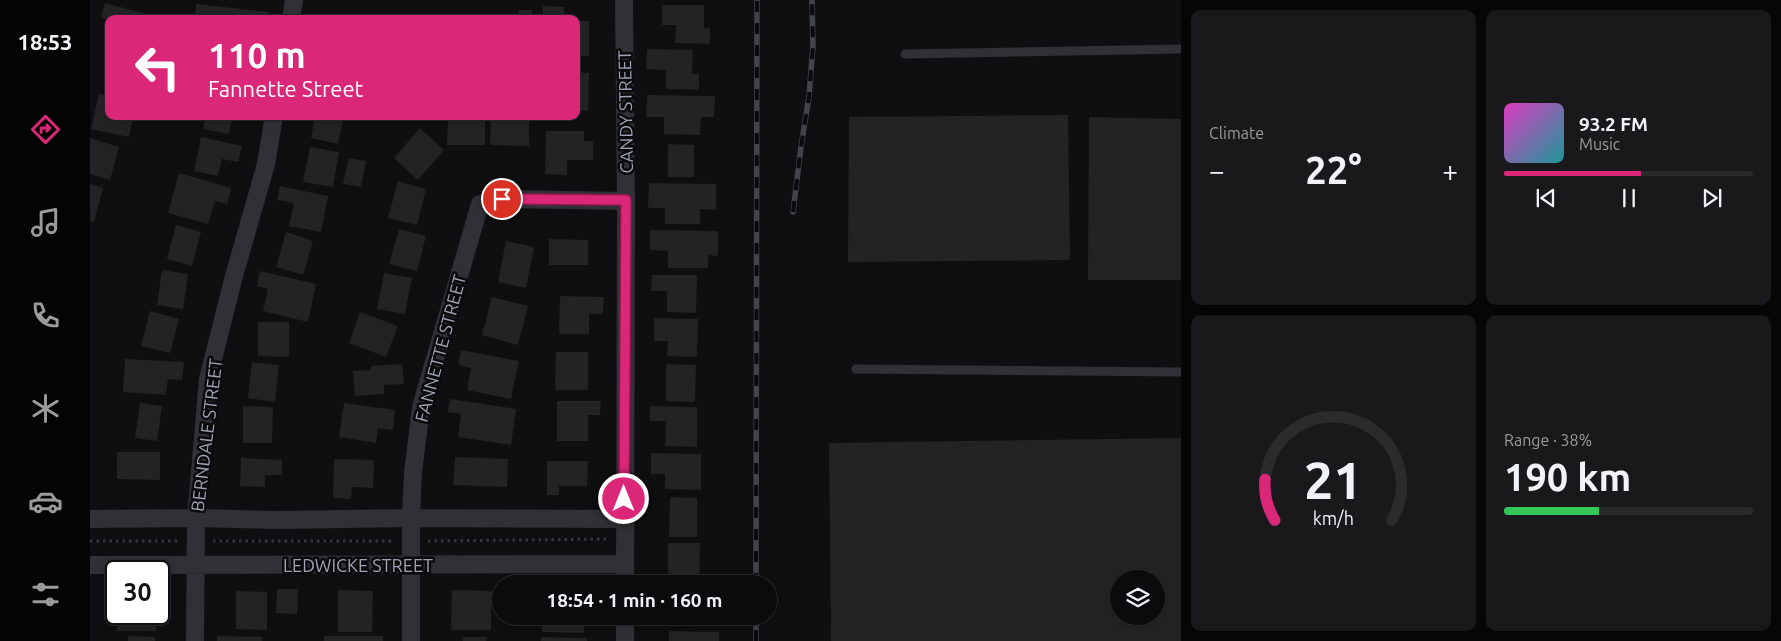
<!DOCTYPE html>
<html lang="en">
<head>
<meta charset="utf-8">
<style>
  :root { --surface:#0b0b0d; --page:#19191b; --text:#f1f3f6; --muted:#9a9b9d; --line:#2b2b2e; --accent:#db2777 }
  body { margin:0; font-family:Ubuntu,sans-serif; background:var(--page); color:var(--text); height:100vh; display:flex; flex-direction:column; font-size:19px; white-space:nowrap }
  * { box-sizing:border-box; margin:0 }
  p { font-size:16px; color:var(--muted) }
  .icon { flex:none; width:28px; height:28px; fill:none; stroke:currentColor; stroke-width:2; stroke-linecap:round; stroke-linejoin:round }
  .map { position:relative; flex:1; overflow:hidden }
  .drawer { display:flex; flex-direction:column; gap:10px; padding:10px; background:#060607; width:600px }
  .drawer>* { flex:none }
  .hud { position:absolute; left:15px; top:15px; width:475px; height:105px; border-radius:10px; box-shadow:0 2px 8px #0003,0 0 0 1px var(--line); background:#db2777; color:#fff; overflow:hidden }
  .tools { position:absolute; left:1020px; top:570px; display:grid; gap:10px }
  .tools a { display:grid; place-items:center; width:55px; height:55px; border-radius:50%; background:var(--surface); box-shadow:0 2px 8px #0003,0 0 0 1px var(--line); font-size:25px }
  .speed { position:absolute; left:15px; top:560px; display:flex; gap:10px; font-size:25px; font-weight:700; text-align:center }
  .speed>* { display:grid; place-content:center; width:65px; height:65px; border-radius:50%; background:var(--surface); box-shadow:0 2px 8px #0003,0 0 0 1px var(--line); line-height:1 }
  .speed .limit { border:2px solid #111; border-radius:8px; background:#fff; color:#111 }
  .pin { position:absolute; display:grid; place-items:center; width:42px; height:42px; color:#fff; margin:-21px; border:2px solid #fff; border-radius:50%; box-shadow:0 1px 5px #0007 }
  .me { position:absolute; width:55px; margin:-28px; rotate:0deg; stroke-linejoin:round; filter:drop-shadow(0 0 4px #0008) }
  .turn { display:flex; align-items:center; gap:18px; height:105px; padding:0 20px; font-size:22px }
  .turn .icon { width:65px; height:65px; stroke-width:2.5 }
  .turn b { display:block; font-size:35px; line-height:42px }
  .big { font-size:38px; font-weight:700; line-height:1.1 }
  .drawer .card { flex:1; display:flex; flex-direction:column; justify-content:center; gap:8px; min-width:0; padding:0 18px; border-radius:10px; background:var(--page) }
  .drawer .dial { align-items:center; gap:0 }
  .dial svg { height:130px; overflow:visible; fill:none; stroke:var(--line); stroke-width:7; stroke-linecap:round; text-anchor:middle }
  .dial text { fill:var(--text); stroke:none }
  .song { display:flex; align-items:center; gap:15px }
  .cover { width:60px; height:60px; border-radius:8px; background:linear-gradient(135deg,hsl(310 70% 55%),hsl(180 70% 35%)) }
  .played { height:5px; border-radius:2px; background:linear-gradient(90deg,var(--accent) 55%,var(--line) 55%) }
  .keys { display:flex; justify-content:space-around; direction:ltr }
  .heat { display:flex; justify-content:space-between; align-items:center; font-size:28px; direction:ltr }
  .charge { height:8px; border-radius:4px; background:linear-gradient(90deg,#34c759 38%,var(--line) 0) }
  .drawer .tiles { flex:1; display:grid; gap:10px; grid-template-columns:repeat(2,1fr) }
  .trip { position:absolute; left:402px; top:575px; width:285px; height:50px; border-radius:25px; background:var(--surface); box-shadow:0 2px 8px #0003,0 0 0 1px var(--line); font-weight:700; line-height:50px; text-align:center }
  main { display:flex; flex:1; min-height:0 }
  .menu { display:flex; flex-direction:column; width:90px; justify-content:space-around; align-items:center; background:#040405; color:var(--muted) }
  .menu .icon { width:35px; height:35px }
  .menu .selected { color:var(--accent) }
  .menu b { font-size:22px; color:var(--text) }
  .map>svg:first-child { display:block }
  .building { fill:#232225; fill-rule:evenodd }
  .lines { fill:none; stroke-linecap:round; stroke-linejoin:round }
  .path { stroke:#36373d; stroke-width:3; stroke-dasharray:2.5 4; stroke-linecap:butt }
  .lane { stroke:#303036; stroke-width:9 }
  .street { stroke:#303036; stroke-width:18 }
  .rail-casing { stroke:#43444b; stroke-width:5.5 }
  .rail { stroke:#0a0a0c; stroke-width:4; stroke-dasharray:11; stroke-linecap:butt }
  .route-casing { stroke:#8e194d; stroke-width:12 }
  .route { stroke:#db2777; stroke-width:9 }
  .labels { text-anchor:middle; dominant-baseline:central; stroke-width:5; stroke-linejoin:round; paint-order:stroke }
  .street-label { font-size:18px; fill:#9fa2b2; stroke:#0a0a0c }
</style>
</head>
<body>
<main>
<nav class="menu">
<b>18:53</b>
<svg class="icon selected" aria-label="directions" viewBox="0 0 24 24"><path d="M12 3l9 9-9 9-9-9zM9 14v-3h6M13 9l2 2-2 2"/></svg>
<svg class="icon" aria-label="music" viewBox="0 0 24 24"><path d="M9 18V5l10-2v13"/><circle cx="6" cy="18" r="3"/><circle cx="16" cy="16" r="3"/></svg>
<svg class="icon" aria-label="phone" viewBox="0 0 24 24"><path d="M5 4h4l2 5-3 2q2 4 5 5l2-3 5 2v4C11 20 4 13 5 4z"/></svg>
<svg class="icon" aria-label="climate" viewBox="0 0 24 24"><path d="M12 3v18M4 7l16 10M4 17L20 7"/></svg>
<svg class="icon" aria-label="car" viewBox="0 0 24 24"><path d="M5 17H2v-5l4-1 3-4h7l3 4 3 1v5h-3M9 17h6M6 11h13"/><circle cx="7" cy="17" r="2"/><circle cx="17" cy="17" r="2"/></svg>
<svg class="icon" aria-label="filters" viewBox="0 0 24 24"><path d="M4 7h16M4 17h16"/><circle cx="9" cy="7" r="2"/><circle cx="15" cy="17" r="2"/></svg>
</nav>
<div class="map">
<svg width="1091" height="641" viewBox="0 0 1091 641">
  <rect width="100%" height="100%" fill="#0f0f11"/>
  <path class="building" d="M15,3L60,15L59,19L19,20L11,18Z
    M106,4L178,12L177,19H105Z
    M572,5H614V28H620V44L585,43L586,25H572Z
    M453,6L474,7V19H453Z
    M429,10H442V19H429Z
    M238,15L302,16V19H238Z
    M486,21H499V56H486Z
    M557,49L603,50L602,74H609V90L576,89V70L556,69Z
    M18,54H19V86H14Z
    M486,72L499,73L498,111L486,110Z
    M9,94L19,96V116H43L39,137L1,129Z
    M557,95L625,96L624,117H611L610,135L574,134V117H556Z
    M978,115L980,260L758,262L759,117Z
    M116,116H143L139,134L113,129Z
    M225,116H254L248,144L221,138Z
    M358,116H371L370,119H395V145H357Z
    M401,116H439V146L400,145Z
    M999,117L1091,119V280H998Z
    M330,128L354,150L328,180L304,158Z
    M456,131H494V141H503V160H477V175L455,174Z
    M111,137L152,146L148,162L132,159L128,176L104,171Z
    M0,138L29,147L20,180L0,174Z
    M578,144L604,145V177H578Z
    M220,147L249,152L243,187L213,182Z
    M259,158L276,161L271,187L253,184Z
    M89,173L141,188L137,204L125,201L118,224L78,213Z
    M308,181L336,189L327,225L298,218Z
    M559,183L626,184V210L610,209V224H575V208H558Z
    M0,184L13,188L4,222L0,221Z
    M190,186L238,196L231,232L199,226L204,203L187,200Z
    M86,225L111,232L102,266L77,259Z
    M309,229L336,236L327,271L299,264Z
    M560,230L628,231V256L618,255V268H578V251L560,250Z
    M196,232L223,241L213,275L186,267Z
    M459,239L498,240V265H459Z
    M416,241L444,247L436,288L408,282Z
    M72,270L98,274L93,309L67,305Z
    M170,271L226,284L218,322L173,311L178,289L167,286Z
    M294,273L322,278L315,314L287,309Z
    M562,275H607L606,313L577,312V291H561Z
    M470,296L514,297L513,314H499V334H469Z
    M402,297L438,306L428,345L392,335Z
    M60,311L89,319L80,353L51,346Z
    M270,312L308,326L296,357L259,343Z
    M564,318L608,319L607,357L577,356L578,341H564Z
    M168,322H199V357L168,356Z
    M371,350L429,361L421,399L377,390L381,368L368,365Z
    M466,352H498V390H465Z
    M35,359L94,362L92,380L78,379L76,395L33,392Z
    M162,362L189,365L185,402L158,398Z
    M312,364L314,384L294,385V394L265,396L263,371L281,370V366Z
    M576,364L606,365L605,402L576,401Z
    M360,399L426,409L421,445L368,437L371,414L358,412Z
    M467,401H511L510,415H498V441H467Z
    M50,403L72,406L67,441L45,438Z
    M254,403L305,410L303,430L288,428L286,443L249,437Z
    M153,406L183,407L182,443H153Z
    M560,406L607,407V447L575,446L576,421H560Z
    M1091,438V641H741L739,443ZM1029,579H1066V616H1029Z
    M27,452H70V480L27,479Z
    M561,453L611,454V490L575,489V474H561Z
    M365,457L418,459L417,487L363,485Z
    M151,458L192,460V475H175V487L150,486Z
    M244,459L284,460L283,488L262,487L261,499L243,498Z
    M457,461H498L497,486H469V495H457Z
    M580,497L607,498V537H579Z
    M578,543H610L609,580L578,579Z
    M187,589H208L207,614L186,613Z
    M248,590L283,591L282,632H248Z
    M362,590L402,591L401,630H361Z
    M146,591L177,592V630L146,629Z
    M27,614H66V631H27Z
    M452,616H495L494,633L452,632Z
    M578,616H615V626L578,625Z
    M579,631L629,632V641H579Z
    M38,636L65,637V641H38Z
    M127,636L172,637V641H127Z
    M234,636H293V641H234Z
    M373,637H397L396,641H373Z
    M451,637L497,638V641H451Z"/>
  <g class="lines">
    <path class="path" d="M0,541H89
      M123,541H304
      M338,541L519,539"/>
    <path class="lane" d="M815,54L1091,49
      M766,369L1091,372"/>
    <path class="street" d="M534,0L536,201L535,584
      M201,19L204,0
      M0,519L106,518L188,520L321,518L534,519
      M0,565L535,564
      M535,616V641
      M105,641L106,518L118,379L144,276L176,164L184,116
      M321,641V518L323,473L331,407L390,204L412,199L536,201"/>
    <g class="rail-casing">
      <path id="rail" d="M703,212L711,147L719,96L723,46L722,0
        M666,584L667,0
        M666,641V616"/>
    </g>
    <use href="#rail" class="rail"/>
  </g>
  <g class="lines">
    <g class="route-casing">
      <path id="route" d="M412,199L536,200L534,499"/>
    </g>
    <use href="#route" class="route"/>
  </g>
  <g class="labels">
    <g class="street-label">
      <text transform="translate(535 112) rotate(-91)">CANDY STREET</text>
      <text transform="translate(350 348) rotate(-75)">FANNETTE STREET</text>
      <text transform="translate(116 435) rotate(-83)">BERNDALE STREET</text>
      <text x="268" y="565">LEDWICKE STREET</text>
    </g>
  </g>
</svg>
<div class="tools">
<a><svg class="icon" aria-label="layers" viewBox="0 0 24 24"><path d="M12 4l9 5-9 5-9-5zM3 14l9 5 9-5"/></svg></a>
</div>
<div class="speed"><div class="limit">30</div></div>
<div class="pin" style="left:412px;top:199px;background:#d93025"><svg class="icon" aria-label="arrive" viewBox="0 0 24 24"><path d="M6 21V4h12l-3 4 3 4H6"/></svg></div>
<svg class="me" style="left:534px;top:499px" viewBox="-20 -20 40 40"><circle r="17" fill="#db2777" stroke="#fff" stroke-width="3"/><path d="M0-11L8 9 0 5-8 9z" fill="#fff"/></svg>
<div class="trip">18:54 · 1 min · 160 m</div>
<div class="hud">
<div class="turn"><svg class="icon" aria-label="left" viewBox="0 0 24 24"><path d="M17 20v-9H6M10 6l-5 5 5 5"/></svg><div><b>110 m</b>Fannette Street</div></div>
</div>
</div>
<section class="drawer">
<div class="tiles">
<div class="card"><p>Climate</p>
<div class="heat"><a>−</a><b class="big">22°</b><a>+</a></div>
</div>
<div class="card">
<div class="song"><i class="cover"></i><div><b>93.2 FM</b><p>Music</p></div></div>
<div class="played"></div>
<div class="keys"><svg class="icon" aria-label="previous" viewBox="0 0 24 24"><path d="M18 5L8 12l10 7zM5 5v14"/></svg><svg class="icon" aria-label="pause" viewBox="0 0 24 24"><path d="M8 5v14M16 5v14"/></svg><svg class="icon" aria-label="next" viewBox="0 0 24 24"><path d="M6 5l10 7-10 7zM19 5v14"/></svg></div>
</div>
<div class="card dial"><svg viewBox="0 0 100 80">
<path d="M14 69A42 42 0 1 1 86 69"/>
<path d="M14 69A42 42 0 0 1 8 44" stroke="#db2777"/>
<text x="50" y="56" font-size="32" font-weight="700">21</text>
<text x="50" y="72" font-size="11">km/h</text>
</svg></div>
<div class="card"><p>Range · 38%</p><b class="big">190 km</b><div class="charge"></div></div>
</div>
</section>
</main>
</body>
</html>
